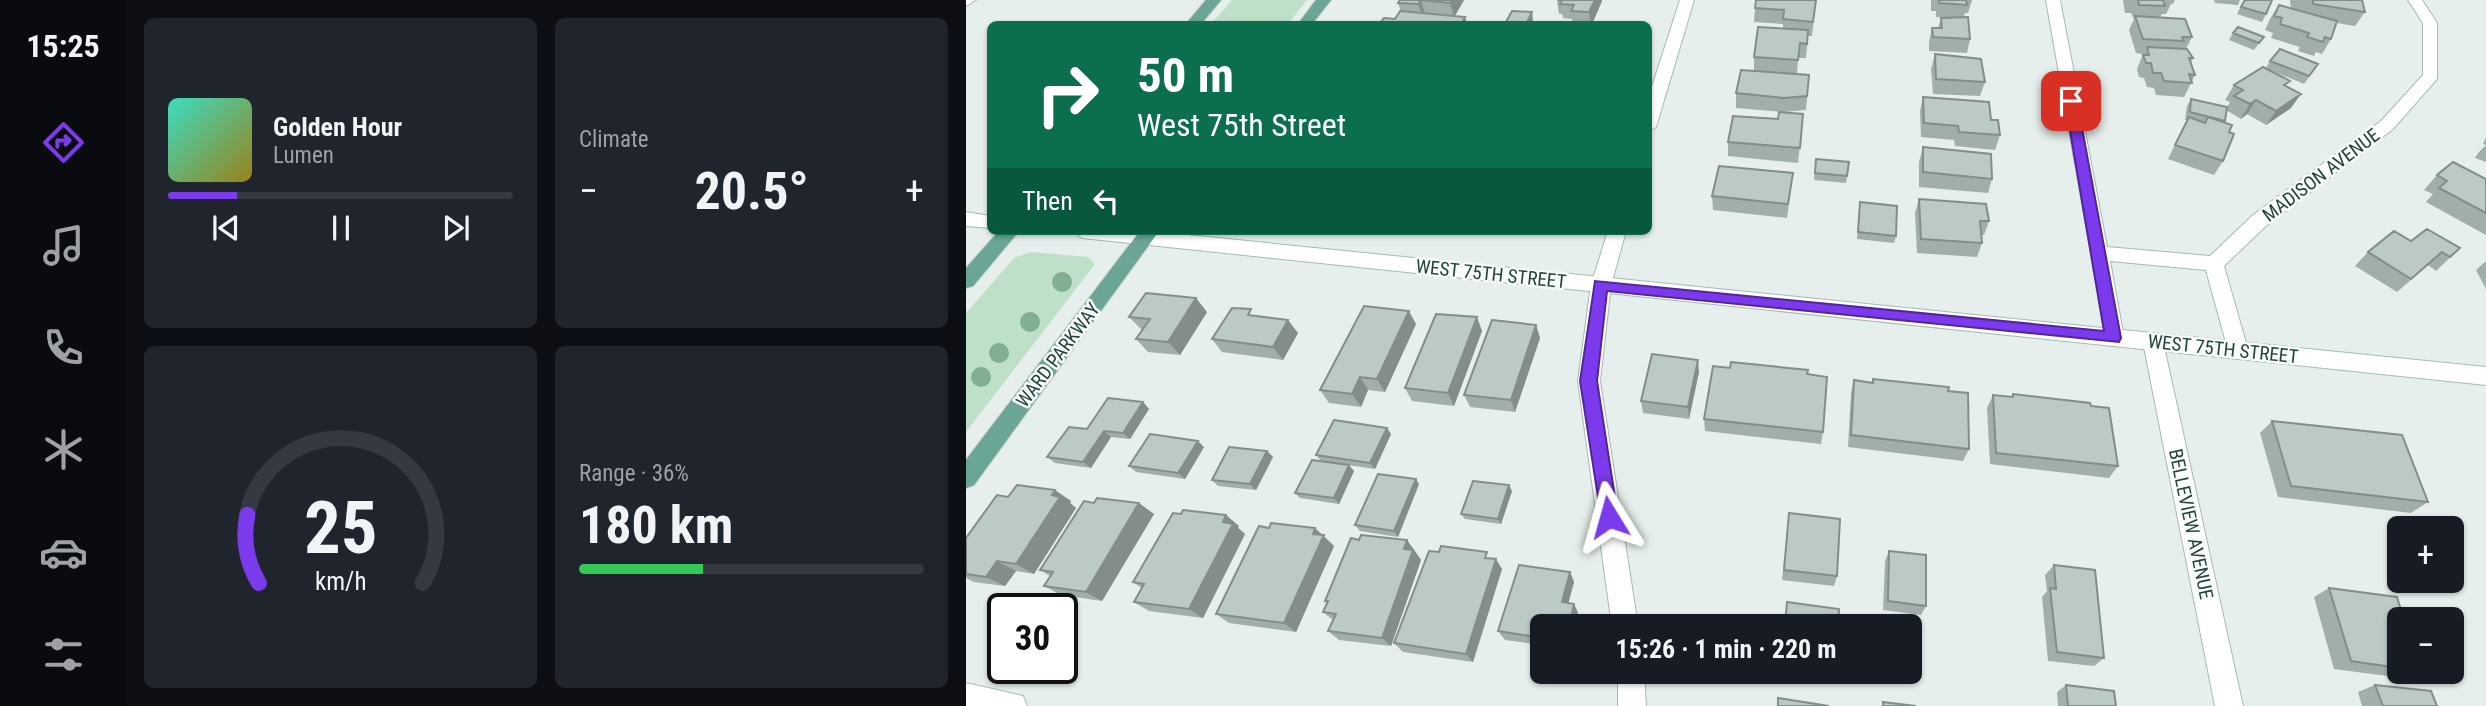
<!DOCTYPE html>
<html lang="en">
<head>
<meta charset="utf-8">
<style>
  :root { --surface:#171b24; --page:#20242c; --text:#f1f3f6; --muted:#9ea1a6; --line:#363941; --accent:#7c3aed }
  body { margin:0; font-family:"Roboto Condensed",sans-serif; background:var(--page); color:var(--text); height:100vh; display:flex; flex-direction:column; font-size:26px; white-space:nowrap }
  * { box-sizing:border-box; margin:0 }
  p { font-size:23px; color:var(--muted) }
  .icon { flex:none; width:38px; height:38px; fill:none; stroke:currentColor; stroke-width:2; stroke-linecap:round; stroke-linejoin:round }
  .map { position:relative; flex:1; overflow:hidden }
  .panel { display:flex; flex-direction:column; gap:18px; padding:18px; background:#0d0f14; width:840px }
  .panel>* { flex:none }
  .guide { position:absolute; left:21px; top:21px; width:665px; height:214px; border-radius:10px; box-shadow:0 2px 5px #0004; background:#0b6e4f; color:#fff; overflow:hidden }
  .fabs { position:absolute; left:1421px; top:516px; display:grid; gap:14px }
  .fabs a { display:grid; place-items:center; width:77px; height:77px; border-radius:10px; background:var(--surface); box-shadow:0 2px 5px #0004; font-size:35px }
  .speed { position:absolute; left:21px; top:593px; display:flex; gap:14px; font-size:35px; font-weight:700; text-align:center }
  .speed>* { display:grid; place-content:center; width:91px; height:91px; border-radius:50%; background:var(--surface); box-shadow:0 2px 5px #0004; line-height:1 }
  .speed .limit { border:4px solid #111; border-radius:10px; background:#fff; color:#111 }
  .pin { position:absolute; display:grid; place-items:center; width:60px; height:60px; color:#fff; margin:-30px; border-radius:14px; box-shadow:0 4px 10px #0006 }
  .me { position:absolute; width:77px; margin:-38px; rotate:352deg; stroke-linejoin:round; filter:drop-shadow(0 0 5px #0008) }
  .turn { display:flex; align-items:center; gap:24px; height:147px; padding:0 35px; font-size:32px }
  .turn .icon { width:91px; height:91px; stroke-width:2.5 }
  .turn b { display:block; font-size:49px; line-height:60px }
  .then { display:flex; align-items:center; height:66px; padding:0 35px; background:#0003; gap:14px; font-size:26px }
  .big { font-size:52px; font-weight:700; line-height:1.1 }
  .panel .card { flex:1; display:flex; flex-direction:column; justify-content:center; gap:10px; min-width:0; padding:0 24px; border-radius:10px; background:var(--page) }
  .panel .dial { align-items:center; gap:0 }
  .dial svg { height:182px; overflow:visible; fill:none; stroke:var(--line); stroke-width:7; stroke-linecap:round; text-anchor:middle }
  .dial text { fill:var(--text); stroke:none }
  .song { display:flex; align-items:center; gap:21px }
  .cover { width:84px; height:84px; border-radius:10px; background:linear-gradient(135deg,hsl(170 70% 55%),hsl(50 70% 35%)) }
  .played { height:7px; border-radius:4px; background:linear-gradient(90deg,var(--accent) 20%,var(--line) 20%) }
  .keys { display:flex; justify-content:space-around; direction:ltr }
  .heat { display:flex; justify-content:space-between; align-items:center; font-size:38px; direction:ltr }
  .charge { height:10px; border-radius:5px; background:linear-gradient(90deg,#34c759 36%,var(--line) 0) }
  .panel .tiles { flex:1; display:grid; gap:18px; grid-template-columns:repeat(2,1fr) }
  .trip { position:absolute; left:564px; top:614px; width:392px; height:70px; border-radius:10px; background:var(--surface); box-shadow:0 2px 5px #0004; font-weight:700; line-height:70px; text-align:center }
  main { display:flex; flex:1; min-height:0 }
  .menu { display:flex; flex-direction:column; width:126px; justify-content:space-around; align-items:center; background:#090b0e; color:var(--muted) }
  .menu .icon { width:49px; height:49px }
  .menu .active { color:var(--accent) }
  .menu b { font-size:32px; color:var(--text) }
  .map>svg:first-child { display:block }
  .green { fill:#bfe0c8 }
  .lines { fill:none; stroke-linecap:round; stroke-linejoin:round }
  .minor-casing { stroke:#a8b8b2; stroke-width:2 }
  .secondary-casing { stroke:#a4bbb3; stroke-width:2 }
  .primary-casing { stroke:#c2cac8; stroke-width:2 }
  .minor { fill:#fff; fill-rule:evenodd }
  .secondary { fill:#fff; fill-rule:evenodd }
  .primary { fill:#6aa596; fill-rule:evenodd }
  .tree { fill:#80af93 }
  .wall { fill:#a1aea9 }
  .shaded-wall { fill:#838d89 }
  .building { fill:#bbcac4; stroke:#838d89; stroke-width:2 }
  .route { fill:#7c3aed; stroke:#51269a; stroke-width:2 }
  .labels { text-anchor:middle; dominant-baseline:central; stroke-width:5; stroke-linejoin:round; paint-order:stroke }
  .street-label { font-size:19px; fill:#24423a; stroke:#f7fbf9 }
</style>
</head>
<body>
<main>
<nav class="menu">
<b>15:25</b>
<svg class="icon active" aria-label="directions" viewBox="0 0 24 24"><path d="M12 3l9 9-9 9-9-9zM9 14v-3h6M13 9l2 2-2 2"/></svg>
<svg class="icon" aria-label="music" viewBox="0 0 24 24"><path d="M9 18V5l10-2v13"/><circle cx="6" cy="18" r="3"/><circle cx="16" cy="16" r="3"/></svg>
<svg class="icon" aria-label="phone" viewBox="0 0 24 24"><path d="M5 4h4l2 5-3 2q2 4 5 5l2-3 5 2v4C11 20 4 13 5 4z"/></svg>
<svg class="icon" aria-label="climate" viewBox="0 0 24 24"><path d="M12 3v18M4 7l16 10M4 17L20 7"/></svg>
<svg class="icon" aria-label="car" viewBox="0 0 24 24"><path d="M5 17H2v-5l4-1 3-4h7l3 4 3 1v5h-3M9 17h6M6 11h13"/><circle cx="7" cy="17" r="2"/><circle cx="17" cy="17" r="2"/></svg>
<svg class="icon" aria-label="filters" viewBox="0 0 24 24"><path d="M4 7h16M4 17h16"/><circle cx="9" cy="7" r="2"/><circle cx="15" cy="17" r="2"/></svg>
</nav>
<section class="panel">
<div class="tiles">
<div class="card">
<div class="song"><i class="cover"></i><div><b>Golden Hour</b><p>Lumen</p></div></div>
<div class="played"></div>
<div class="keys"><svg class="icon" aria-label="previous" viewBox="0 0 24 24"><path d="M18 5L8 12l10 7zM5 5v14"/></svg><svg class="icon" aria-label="pause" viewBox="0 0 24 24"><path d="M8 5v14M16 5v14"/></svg><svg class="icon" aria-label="next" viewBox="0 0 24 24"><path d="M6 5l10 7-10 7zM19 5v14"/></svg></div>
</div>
<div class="card"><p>Climate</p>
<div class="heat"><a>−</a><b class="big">20.5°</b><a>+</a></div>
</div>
<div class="card dial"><svg viewBox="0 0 100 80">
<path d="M14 69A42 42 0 1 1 86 69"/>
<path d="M14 69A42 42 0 0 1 9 39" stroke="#7c3aed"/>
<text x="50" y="56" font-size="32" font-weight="700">25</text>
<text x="50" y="72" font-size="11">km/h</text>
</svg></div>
<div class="card"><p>Range · 36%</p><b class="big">180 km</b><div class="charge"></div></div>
</div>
</section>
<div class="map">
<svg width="1520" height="706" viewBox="0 0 1520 706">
  <rect width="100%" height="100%" fill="#e6efeb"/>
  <path class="green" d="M266,0H341L322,24H245Z
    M66,252L122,257L129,264L0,432V313L49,257Z"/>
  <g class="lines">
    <g class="minor-casing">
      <path id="minor" d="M0,0H10L0,6Z
        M714,0H728L690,127L682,132V99Z
        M1080,0H1094L1141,247L1244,256L1287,215L1415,121L1457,75V23L1442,0H1456L1471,23V79L1427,129L1301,225L1258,266L1282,350L1279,356L1272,358L1265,356L1262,350L1240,270L1144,261L1158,338L1155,344H1141Z
        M642,231H660L645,285L634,381L672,626H646L612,381L625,285Z
        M1187,334L1194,336L1197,342L1277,706H1249L1177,342L1180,336Z
        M652,672H678L680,706H652Z
        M0,683L57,696L61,706H0Z"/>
    </g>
    <g class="secondary-casing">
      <path id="secondary" d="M0,212L24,216V228L0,226Z
        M107,231H182L1520,367V385L116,238Z"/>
    </g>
    <g class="primary-casing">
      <path id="primary" d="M240,0H255L235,24H220Z
        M350,0H365L346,24H332Z
        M33,231H53L7,286L0,288V268Z
        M174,231H193L8,485L0,488V460Z"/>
    </g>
    <use href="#minor" class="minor"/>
    <use href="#secondary" class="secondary"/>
    <use href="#primary" class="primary"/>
  </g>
  <g class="tree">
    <circle cx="96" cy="282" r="10"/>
    <circle cx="64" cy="322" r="10"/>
    <circle cx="33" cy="353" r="10"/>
    <circle cx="15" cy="377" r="10"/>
  </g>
  <path class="wall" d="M434,0H498L489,16L499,17L501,24H413L429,19L435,12L432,3Z
    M591,0L636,1L626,24H607L606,19L597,18L596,14H593Z
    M850,0L846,36H842L840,58H832L831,74L843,75L840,110L817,112L770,108V93L788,71V57L817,28V24L788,22L789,8Z
    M965,0H1006L1002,13H999L998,17L1004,39L1001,53L963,51V42L966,28H972L975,18H983L970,17V11H965Z
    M1157,0H1209L1207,4H1205L1200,14H1196L1194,17L1226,37L1220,49L1227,58L1225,63L1229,75L1218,97L1190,95L1188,88L1181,87L1178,78L1173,77L1171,69L1177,54L1170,53L1163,30L1168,19L1165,13H1159Z
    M1248,0H1274L1272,5L1249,3Z
    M1278,0L1300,14L1296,22L1271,14Z
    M1324,0H1396L1399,12L1389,26L1371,23L1365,39L1356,54L1350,52L1348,56L1332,51L1334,47L1305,38L1307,33L1299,30L1304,19L1313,5L1325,9Z
    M567,20L565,24H541L540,22Z
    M1267,33L1298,37L1288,50L1263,40Z
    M969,54L1019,82L1014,96L967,94L965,69Z
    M1304,61L1352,64L1338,84L1304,70L1321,87L1325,108L1300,125L1281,114L1275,119L1260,110L1258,123L1263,132L1257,161L1248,175L1202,159L1221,120H1219L1221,106L1225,99L1260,109L1264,102L1259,100L1268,85L1300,68Z
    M957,97L1025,120L1034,135L1029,150L989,146L988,140L955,137L954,111Z
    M837,114L832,163L762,156V142L812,119Z
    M1520,137V162L1509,158L1512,153L1520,145L1517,144Z
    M957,147L1026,179L1022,193L953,187V162Z
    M850,159L883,162L880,183L848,180Z
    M827,173L821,218L747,210L746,196Z
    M1471,175L1520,179V235L1460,202L1467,194L1458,190Z
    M953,199L1023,221L1018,235H1015L1016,243L1011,257L951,253L949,213Z
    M894,202L930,236L928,243L891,239Z
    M1445,241L1494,248L1470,271L1462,265L1431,292L1389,266L1402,252Z
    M1520,261V289L1510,270Z
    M241,312L214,355L182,352L170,339L176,330L163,317Z
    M289,316L332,333L317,360L256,352L246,339Z
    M450,324L419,392L402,390L395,407L363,403L354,390Z
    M570,325L574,338L549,412L504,407L498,395Z
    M516,331L488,406L446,401L439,388Z
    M764,368L841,374L857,432L855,444L739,431L738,419Z
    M733,372L723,419L677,413L675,401Z
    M907,379L982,391L1003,449L997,461L882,447L885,393L888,380L906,382Z
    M1047,394L1125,406L1152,466L1143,478L1024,464L1021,408L1027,395L1046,397Z
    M177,402L183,409L164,439L145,437L125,468L89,463L81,457L121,429Z
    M1306,421L1462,502L1445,513L1312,497L1294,433Z
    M425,434L409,469L375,464L388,471L373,504L334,498L329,493L355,461L350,455Z
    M238,447L219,479L170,472L163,466Z
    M301,451L307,457L290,490L252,486L246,480Z
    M453,484L432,537L394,531L389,525Z
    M546,491L535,524L499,519L495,514Z
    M42,497L105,501L104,503L110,508L68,574L50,571L39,586L8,582L0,578V538Z
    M128,503L188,514L136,601L95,595L78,586L84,576L74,570Z
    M822,523L871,576L868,586L816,580Z
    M273,526L272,528L279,534L237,618L183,611L168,602L176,588L167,582Z
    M303,528L356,535L368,546L330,632L263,623L250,614Z
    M393,540H441L455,560L425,646L373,640L362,631L367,620L357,612L361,603L359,601Z
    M923,551L960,606L955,615L917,610L919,561Z
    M524,558L536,569L507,662L437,652L428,643Z
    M1088,565L1138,658L1128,666L1082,661L1076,597L1081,591L1079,575Z
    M604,572L608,582L602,603L608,604L612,613L576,626V645L539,640L532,631Z
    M1363,588L1433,620V672H1452L1437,678L1368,669L1348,597Z
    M814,672H869V677L866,684L813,677Z
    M1100,685L1150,706H1092L1091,692Z
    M1409,685L1471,706H1396L1392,692Z"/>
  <path class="shaded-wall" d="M455,0L459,14L457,18L452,4Z
    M486,0H498L488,17L484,3Z
    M629,0H636V1L626,24H625L623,12Z
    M566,12L567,20L565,24H560Z
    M499,17L501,24H495Z
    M1335,94L1325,108L1300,125L1310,111Z
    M1290,100L1281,114L1275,119L1284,104Z
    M230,298L241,312L214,355L202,342Z
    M443,311L450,324L419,392L411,379Z
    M511,317L516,331L488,406L482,393Z
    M322,320L332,333L317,360L307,347Z
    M570,325L574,338L549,412L545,400Z
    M732,360L733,372L723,419L722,407Z
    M394,377L402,390L395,407L386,394Z
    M177,402L183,409L164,439L157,433Z
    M421,428L425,434L409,469L404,463Z
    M138,431L145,437L125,468L117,462Z
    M232,441L238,447L219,479L212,473Z
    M301,451L307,457L290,490L284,484Z
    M383,465L388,471L373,504L368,498Z
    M450,479L453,484L432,537L428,531Z
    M543,485L546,491L535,524L532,519Z
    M89,490L105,501L104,503L110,508L68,574L50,564Z
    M173,503L188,514L136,601L120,592Z
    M260,515L273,526L272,528L279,534L237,618L223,609Z
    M349,528L368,546L330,632L318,623Z
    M441,540L455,560L425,646L416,638Z
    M530,559L536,569L507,662L500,654Z
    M31,561L50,571L39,586L20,577Z
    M604,572L608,582L600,612L596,602Z
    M608,604L612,613L609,626H603Z"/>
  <path class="building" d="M434,0H486L484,3L455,0L452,4L432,3Z
    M592,0H629L623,12L605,11L608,5L594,4L596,0Z
    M790,0H850L847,22L817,19L818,10L789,8Z
    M973,0H1000L1001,5L973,3Z
    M1172,0H1197L1199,6L1173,5Z
    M1279,0H1306L1300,14L1275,7Z
    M1347,0H1396L1399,12L1347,4Z
    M1313,5L1371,21L1365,39L1359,37L1357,42L1341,37L1343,33L1314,24L1316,18L1308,16Z
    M434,11L499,17L495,24H413L418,18L429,19Z
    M546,11L566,12L560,24L540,22Z
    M1169,16L1219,19L1226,37H1216L1218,41L1177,39Z
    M1002,17L1004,39L967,37L966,28H976L975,18Z
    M792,27L842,30L841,44L834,43L832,60L788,57Z
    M1272,27L1298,37L1293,43L1267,33Z
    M1181,47L1221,49L1227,58H1223L1229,75L1223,74L1226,83L1198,81L1195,73H1187L1185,63H1180L1177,55H1183Z
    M1314,49L1352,64L1343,76L1304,61Z
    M969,54L1015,59L1019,82L970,79Z
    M1297,67L1324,81L1318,85L1335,94L1310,111L1290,100L1284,104L1268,96L1277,90L1268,85Z
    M775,70L843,75L841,96L818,98L770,93Z
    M957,97L1023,102L1025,120H1032L1034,135L993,132L992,126L958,123Z
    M1225,99L1261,107L1259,121L1224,112Z
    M813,112L837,114L834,148L762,142L767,116L812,119Z
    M1223,117L1239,123L1242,117L1266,125L1263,132L1268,134L1257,161L1209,145Z
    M957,147L1025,154L1026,179L957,172Z
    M850,159L883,162L881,176L849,173Z
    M1487,162L1520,179V213L1473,188L1481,181L1471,175Z
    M753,166L827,173L822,204L746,196Z
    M953,199L1020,204L1023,221H1014L1016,243L955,239Z
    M894,202L931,206L930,236L892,232Z
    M1461,229L1494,248L1484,257L1476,252L1445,279L1402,252L1428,231L1445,241Z
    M180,293L230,298L202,342L170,339L184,319L163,317Z
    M398,306L443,311L411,379L394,377L386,394L354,390Z
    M266,308L285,309L282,315L322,320L307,347L246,339Z
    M470,314L511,317L482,393L439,388Z
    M526,320L570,325L545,400L498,395Z
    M686,354L732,360L722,407L675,401Z
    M765,362L842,370L841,374L861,377L857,432L738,419L747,366L764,368Z
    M907,379L983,387L982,391L1002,393L1003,449L885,435L888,380L907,383Z
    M1047,394L1124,403L1125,406L1143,408L1152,466L1030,453L1027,395L1047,397Z
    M142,398L177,402L157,433L138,431L117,462L81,457L103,427L121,429Z
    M368,420L421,428L404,463L350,455Z
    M1306,421L1436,435L1462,502L1325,486Z
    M184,434L232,441L212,473L163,466Z
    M263,447L301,451L284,484L246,480Z
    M346,460L383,465L368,498L329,493Z
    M412,474L450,479L428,531L389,525Z
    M507,481L543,485L532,519L495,514Z
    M51,485L89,490L86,495L94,497L50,564L31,561L20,577L0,574V538L31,495L42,497Z
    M131,498L173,503L120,592L78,586L87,572L74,570L118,501L128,503Z
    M217,510L260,515L257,522L267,524L223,609L168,602L178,584L167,582L207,513L215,514Z
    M823,513L874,519L871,576L818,570Z
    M305,523L349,528L347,534L358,535L318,623L250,614L293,526L303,528Z
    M395,535L441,540L438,549L447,550L416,638L362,631L370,614L357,612L362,601H359L385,538L393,540Z
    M475,546L521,552L519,558L530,559L500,654L428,643L463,551L473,552Z
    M923,551L960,555V606L922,601Z
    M553,565L604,572L596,602L608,604L603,626H576V638L532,631Z
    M1088,565L1129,570L1138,658L1091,652L1084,588L1090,589Z
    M1363,588L1431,597L1438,620H1433V668L1385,661Z
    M821,602L873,609L872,626H819Z
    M835,672H869V677Z
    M1100,685L1148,691L1150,706H1102Z
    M1409,685L1465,691L1471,706H1417Z
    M812,698L863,706H812Z
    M917,702L950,706H917Z"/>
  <path class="route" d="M1105,97L1111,101L1155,338L1153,342L641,291L631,381L652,517L649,523L643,526L636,523L614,381L629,281L1138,331L1099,101Z"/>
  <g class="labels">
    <g class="street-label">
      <text transform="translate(1355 175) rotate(-37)">MADISON AVENUE</text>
      <text transform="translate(525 274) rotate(6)">WEST 75TH STREET</text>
      <text transform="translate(1257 349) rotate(6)">WEST 75TH STREET</text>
      <text transform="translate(92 355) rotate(-53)">WARD PARKWAY</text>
      <text transform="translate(1225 524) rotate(78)">BELLEVIEW AVENUE</text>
    </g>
  </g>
</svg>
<div class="fabs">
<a>+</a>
<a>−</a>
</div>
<div class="speed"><div class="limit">30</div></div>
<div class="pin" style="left:1105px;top:101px;background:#d93025"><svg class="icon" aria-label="arrive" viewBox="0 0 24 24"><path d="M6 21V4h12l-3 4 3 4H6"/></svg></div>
<svg class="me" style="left:643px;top:517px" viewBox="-20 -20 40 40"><path d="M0-17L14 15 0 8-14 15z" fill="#7c3aed" stroke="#fff" stroke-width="4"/></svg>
<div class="trip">15:26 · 1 min · 220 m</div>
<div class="guide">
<div class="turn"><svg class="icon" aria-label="right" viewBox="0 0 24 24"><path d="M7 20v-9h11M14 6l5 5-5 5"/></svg><div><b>50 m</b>West 75th Street</div></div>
<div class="then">Then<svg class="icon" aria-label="left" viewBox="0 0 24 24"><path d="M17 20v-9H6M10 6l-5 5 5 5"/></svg></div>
</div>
</div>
</main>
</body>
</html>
